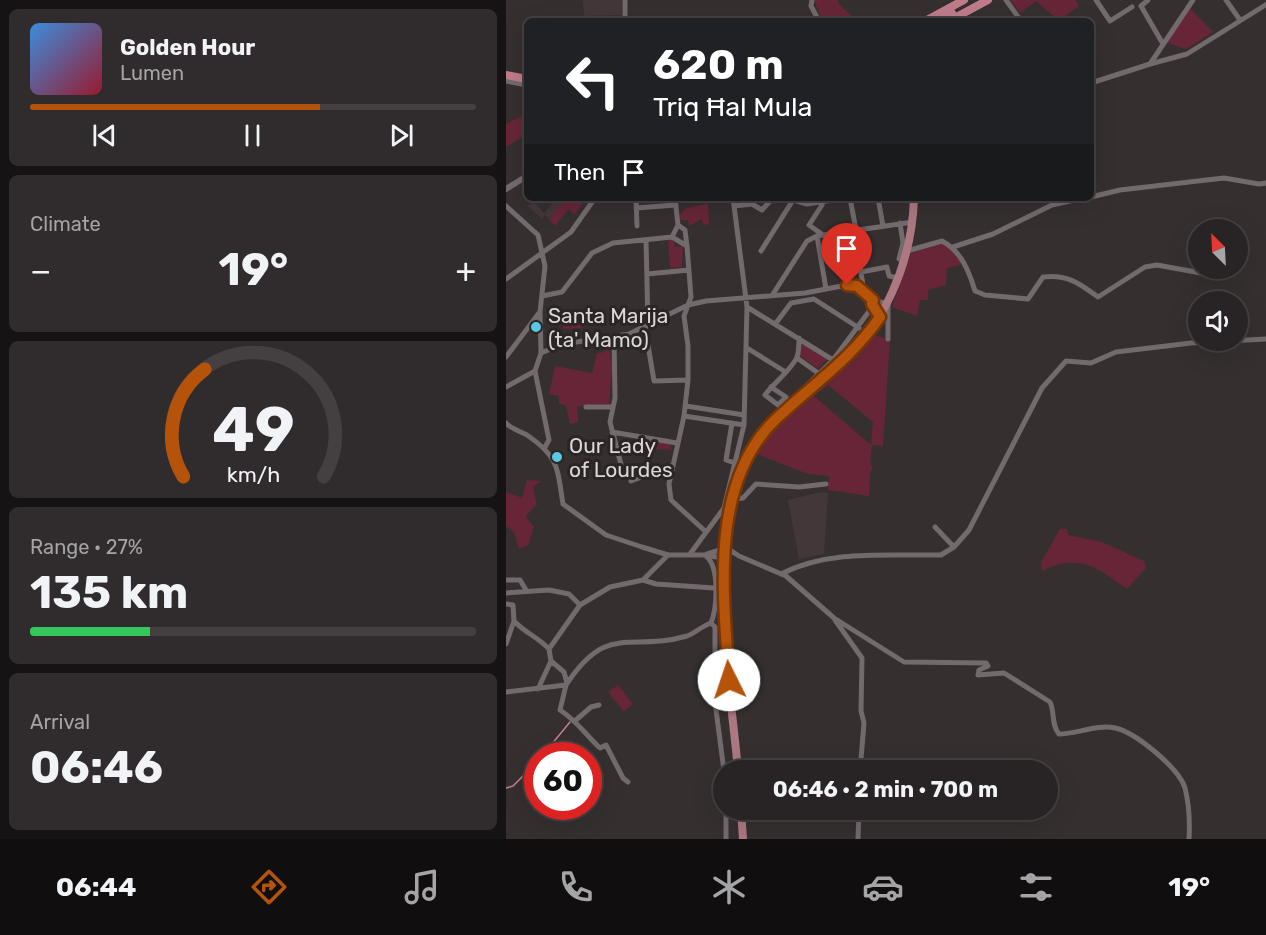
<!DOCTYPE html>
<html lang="en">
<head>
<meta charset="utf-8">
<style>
  :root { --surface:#282324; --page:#302b2c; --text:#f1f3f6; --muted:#a5a4a6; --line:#444041; --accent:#b45309 }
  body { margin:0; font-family:Rubik,sans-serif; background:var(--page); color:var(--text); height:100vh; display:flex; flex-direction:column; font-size:22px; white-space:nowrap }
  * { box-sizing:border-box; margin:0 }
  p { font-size:20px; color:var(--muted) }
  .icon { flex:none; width:33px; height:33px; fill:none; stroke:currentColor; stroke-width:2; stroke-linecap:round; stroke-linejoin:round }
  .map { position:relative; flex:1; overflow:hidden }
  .sheet { display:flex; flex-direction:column; gap:9px; padding:9px; background:#161314; width:506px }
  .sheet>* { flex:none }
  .top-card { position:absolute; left:18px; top:18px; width:570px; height:183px; border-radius:9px; box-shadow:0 6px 24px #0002,0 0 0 2px var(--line); background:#202124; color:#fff; overflow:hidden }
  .needle { width:39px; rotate:336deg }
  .controls { position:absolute; left:682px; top:219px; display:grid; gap:12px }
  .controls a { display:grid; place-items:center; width:60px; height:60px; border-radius:50%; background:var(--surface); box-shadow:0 6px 24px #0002,0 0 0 2px var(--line); font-size:30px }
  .speed { position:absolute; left:18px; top:742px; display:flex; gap:12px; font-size:30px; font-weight:700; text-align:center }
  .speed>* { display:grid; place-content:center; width:78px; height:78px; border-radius:50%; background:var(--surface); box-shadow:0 6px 24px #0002,0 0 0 2px var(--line); line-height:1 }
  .speed .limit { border:9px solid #d22; background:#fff; color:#111 }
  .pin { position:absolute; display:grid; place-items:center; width:51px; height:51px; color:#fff; margin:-62px -26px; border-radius:50% 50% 50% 0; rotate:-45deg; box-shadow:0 0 6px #0007 }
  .pin .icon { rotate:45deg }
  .me { position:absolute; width:66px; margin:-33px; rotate:356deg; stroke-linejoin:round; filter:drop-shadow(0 0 4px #0008) }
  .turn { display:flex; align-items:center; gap:21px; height:126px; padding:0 30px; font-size:27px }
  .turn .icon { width:78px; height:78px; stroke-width:2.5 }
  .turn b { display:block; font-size:42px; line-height:51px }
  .then { display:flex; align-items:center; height:57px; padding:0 30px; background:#0003; gap:12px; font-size:22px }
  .big { font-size:45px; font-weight:700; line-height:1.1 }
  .sheet .widget { flex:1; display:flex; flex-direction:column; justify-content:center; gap:9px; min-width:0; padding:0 21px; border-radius:9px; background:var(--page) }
  .sheet .dial { align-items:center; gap:0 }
  .dial svg { height:156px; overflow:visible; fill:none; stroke:var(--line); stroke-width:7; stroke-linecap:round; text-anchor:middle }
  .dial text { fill:var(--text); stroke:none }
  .song { display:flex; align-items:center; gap:18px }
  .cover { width:72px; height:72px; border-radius:9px; background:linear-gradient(135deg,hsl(210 70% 55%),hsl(350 70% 35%)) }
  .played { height:6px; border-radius:3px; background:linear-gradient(90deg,var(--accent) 65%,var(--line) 65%) }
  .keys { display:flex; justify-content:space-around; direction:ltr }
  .heat { display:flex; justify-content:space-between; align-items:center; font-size:33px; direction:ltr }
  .charge { height:9px; border-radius:4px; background:linear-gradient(90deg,#34c759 27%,var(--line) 0) }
  .trip { position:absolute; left:207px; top:760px; width:345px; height:60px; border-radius:30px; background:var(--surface); box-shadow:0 6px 24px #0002,0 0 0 2px var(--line); font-weight:700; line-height:60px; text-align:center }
  .dock { display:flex; height:96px; justify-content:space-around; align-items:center; background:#100e0e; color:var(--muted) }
  .dock .icon { width:42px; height:42px }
  .dock .on { color:var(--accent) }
  .dock b { font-size:27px; color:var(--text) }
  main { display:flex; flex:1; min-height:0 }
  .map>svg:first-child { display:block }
  .built { fill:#443739 }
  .green { fill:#672637; fill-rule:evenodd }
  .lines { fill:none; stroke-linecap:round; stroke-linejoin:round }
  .stream { stroke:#be8491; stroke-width:1.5 }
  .minor { stroke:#726a6c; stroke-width:5 }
  .tertiary { stroke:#726a6c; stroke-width:6 }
  .primary { stroke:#ac7882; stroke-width:8 }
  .trunk { stroke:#bf7c8a; stroke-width:8 }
  .route-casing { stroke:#753606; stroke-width:15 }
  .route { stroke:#b45309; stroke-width:10 }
  .poi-dot { fill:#59c8e4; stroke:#2b2526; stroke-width:2 }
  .labels { text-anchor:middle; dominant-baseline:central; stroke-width:6; stroke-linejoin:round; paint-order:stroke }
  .poi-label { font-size:21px; fill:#dbd7d8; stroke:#2b2526; text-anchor:start }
</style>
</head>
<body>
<main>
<section class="sheet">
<div class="widget">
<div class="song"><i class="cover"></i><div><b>Golden Hour</b><p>Lumen</p></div></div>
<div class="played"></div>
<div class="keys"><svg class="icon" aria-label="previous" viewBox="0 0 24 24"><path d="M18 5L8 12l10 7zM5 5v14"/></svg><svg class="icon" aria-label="pause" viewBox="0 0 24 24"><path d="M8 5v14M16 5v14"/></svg><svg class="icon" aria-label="next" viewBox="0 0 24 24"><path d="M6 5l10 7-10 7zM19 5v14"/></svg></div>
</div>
<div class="widget"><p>Climate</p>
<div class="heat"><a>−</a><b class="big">19°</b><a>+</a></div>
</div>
<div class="widget dial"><svg viewBox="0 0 100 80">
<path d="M14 69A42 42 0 1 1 86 69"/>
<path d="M14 69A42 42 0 0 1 25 14" stroke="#b45309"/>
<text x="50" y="56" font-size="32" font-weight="700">49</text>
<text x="50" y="72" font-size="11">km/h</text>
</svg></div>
<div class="widget"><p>Range · 27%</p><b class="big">135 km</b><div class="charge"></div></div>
<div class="widget"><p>Arrival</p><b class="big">06:46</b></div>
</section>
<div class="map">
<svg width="761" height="839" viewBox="0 0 761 839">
  <rect width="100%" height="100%" fill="#352f30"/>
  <path class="built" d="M77,0H116V15L78,16Z
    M38,198H49L56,203L43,219L39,215L36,219L22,206L28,202L38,213L46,204Z
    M315,492L322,493L318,554L293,559L282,500Z"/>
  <path class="green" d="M308,0H332V3L351,21H316Z
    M504,0H569L573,6L553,21L530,1L514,13Z
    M684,9L707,32L680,49L662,43V40Z
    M21,113V134L0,147V124Z
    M49,198H81L68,215L63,209L49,226L43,219L56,203Z
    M202,204L203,224L197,225L196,219L183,226L182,220H174L173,215L180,208Z
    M166,239L169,247L177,246L176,267L164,268L162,240Z
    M437,243L446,249L455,261L454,265L441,268L440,285L422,290V300H414L411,316L386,307L405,253Z
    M54,312L79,319L75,328L57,329V325L52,324Z
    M367,335L384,339L377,446L366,445L364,465L367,466L364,474L363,496L322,490L323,476L302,474L248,453C279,405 333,380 367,335ZM322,385L367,422L365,445L308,396Z
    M98,340H102L106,368L103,406H71L72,422L64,424L60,406L53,403V396L43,394L49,366L86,373L91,353L99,352Z
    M295,342L321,359L312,369L293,355Z
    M138,439L164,444L166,450L149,449L146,459Z
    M21,480L35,481L27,487L31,506H28L20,517L28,527L22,545L13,549L8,532L0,526V492L16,498Z
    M554,529H561L562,535L596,542L638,561L640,568L621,589C590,567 573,553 536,571L535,562Z
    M112,685L127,704L118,712L102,692Z"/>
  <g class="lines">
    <path class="stream" d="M36,756L64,722
      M0,788L7,786L32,761"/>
    <path class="minor" d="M119,0V21
      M306,0L305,6L313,21
      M500,0L515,21
      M590,0L604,21L626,7
      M642,0L635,6L657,44
      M720,0L734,20
      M644,64L681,54L761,4
      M0,81L21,85
      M585,83L644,64L687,0
      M585,197L614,190L718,178L753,184L761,183
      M130,198L131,226
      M169,198L172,225L166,237L181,246L185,297L178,316L182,346V380L178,416L163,484L165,500L199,531
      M344,198L350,230
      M372,198L377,226
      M316,205L303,225L317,235
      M0,206L32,235L39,266L34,312L35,353L29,371L43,440L39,447
      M228,206L246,204L256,210L264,201L280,198L301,204L339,198
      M130,208L170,205
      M172,225L179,230L181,246
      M311,236L320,289
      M140,240L142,326
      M447,247L487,234L546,205L577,198
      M255,251L287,200
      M401,251L436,241C455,251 463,271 469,291L479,295L522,299L537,277C562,274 574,284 592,297L639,267L651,265L706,275L712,273
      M335,258L352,255L358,291
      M393,259L397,243L394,223
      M355,272L381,267L383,276L392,278
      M141,274L183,270
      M0,279L65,232L89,198
      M267,294L301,241L311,236L407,222
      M36,296L56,292L86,253L107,243L166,237
      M241,307L327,360
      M270,323L285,303L308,299L353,328
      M139,327L148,381L182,380
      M108,337L109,398L104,422L118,476
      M241,348L278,371
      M35,353L57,344L123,334L182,305L200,301L299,293L341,285L351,286L367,300L382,304V339
      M0,357L33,313
      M291,358L312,373
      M0,387L29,371
      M265,387L280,397L272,405L259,395C266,385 287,368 291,357C293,352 293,344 293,338
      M298,388L327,360L367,306
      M180,406L238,415
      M80,407H106
      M178,416L238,425
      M0,423C5,429 14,431 21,435C53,457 51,467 57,504L100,535L136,547L162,555H199L216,558
      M226,423L220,460L229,463
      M106,432L171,443
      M125,481L167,465
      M228,499L237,498L250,484L293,487L320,484
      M429,527L448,547
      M218,546L233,556L280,576L328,618L398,662L480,663L482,666L473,670L472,675L498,673L544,702C549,712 545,725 553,734C571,734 591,724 609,728C629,732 673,768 679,788C683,804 684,822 683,839
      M184,554L218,508L238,425L241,307L227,198
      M201,554L217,549
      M200,556C214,567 211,608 205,623
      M275,574C324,549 382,556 435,555L448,547L463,530L536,388L560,361L585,363L610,352L685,343L761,339
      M0,580H14L20,590
      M137,580L150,584L208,588
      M0,593L43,590L63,594L74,605
      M0,604L7,605L8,621L0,644
      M329,620L356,658L355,711L358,723L354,771
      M8,621C19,633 32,637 43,649
      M205,623L209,627V702L218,771
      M45,661L58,672L61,683
      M60,685L54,710C71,721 80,735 94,748L100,745L117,778L122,782
      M32,689L45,661L43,649L74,605L104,587L137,580L162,555
      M0,692L60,685C102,621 123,653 181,636C189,633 196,626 205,623
      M70,720L85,707L93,705
      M220,810V839
      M352,839L353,810"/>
    <path class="tertiary" d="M0,189L21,176"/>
    <path class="primary" d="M232,771C224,676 198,555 239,465C258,423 294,400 328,370C378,328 406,263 408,198
      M235,810L237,839"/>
    <path class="trunk" d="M419,21L458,0
      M432,21L446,13
      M443,21L482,0
      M0,75L21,79"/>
  </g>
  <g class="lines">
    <g class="route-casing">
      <path id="route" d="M223,680C218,597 202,484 270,419C306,385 345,359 374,317L366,304L367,300L351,286L341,285"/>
    </g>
    <use href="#route" class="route"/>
  </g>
  <g class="poi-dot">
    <circle cx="30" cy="327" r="6"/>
    <circle cx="51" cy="457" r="6"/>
  </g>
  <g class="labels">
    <g class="poi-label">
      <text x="42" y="315">Santa Marija<tspan x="42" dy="24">(ta' Mamo)</tspan></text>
      <text x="63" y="445">Our Lady<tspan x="63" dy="24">of Lourdes</tspan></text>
    </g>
  </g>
</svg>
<div class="controls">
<a><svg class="needle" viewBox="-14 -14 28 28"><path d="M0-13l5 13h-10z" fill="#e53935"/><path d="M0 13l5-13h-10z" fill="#a5a4a6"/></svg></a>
<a><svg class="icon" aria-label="sound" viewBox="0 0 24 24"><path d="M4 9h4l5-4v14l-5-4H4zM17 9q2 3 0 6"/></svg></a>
</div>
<div class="speed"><div class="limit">60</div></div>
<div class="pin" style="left:341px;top:285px;background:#d93025"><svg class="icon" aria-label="arrive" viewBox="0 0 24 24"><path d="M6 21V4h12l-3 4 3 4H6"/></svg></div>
<svg class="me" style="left:223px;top:680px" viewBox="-20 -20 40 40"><circle r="19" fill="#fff"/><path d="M0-13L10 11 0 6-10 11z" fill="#b45309"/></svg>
<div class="trip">06:46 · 2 min · 700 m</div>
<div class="top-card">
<div class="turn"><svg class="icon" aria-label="left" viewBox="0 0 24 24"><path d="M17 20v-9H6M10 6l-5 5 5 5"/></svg><div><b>620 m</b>Triq Ħal Mula</div></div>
<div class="then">Then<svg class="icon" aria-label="arrive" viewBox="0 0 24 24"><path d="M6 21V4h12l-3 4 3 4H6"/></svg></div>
</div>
</div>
</main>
<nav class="dock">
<b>06:44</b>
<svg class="icon on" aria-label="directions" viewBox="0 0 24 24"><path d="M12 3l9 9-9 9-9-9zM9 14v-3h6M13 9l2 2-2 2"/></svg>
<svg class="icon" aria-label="music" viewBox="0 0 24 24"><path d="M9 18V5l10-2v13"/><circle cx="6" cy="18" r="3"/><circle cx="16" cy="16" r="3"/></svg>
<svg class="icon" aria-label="phone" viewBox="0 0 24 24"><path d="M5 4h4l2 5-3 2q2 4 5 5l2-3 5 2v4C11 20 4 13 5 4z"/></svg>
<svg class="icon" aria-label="climate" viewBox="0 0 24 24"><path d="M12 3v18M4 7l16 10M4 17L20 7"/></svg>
<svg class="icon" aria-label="car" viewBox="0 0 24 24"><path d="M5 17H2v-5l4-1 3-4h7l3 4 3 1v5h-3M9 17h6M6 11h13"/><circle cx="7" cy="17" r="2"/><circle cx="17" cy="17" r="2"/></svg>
<svg class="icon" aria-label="filters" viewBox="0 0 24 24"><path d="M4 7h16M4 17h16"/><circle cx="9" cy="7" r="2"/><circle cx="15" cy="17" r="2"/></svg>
<b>19°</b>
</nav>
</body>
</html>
